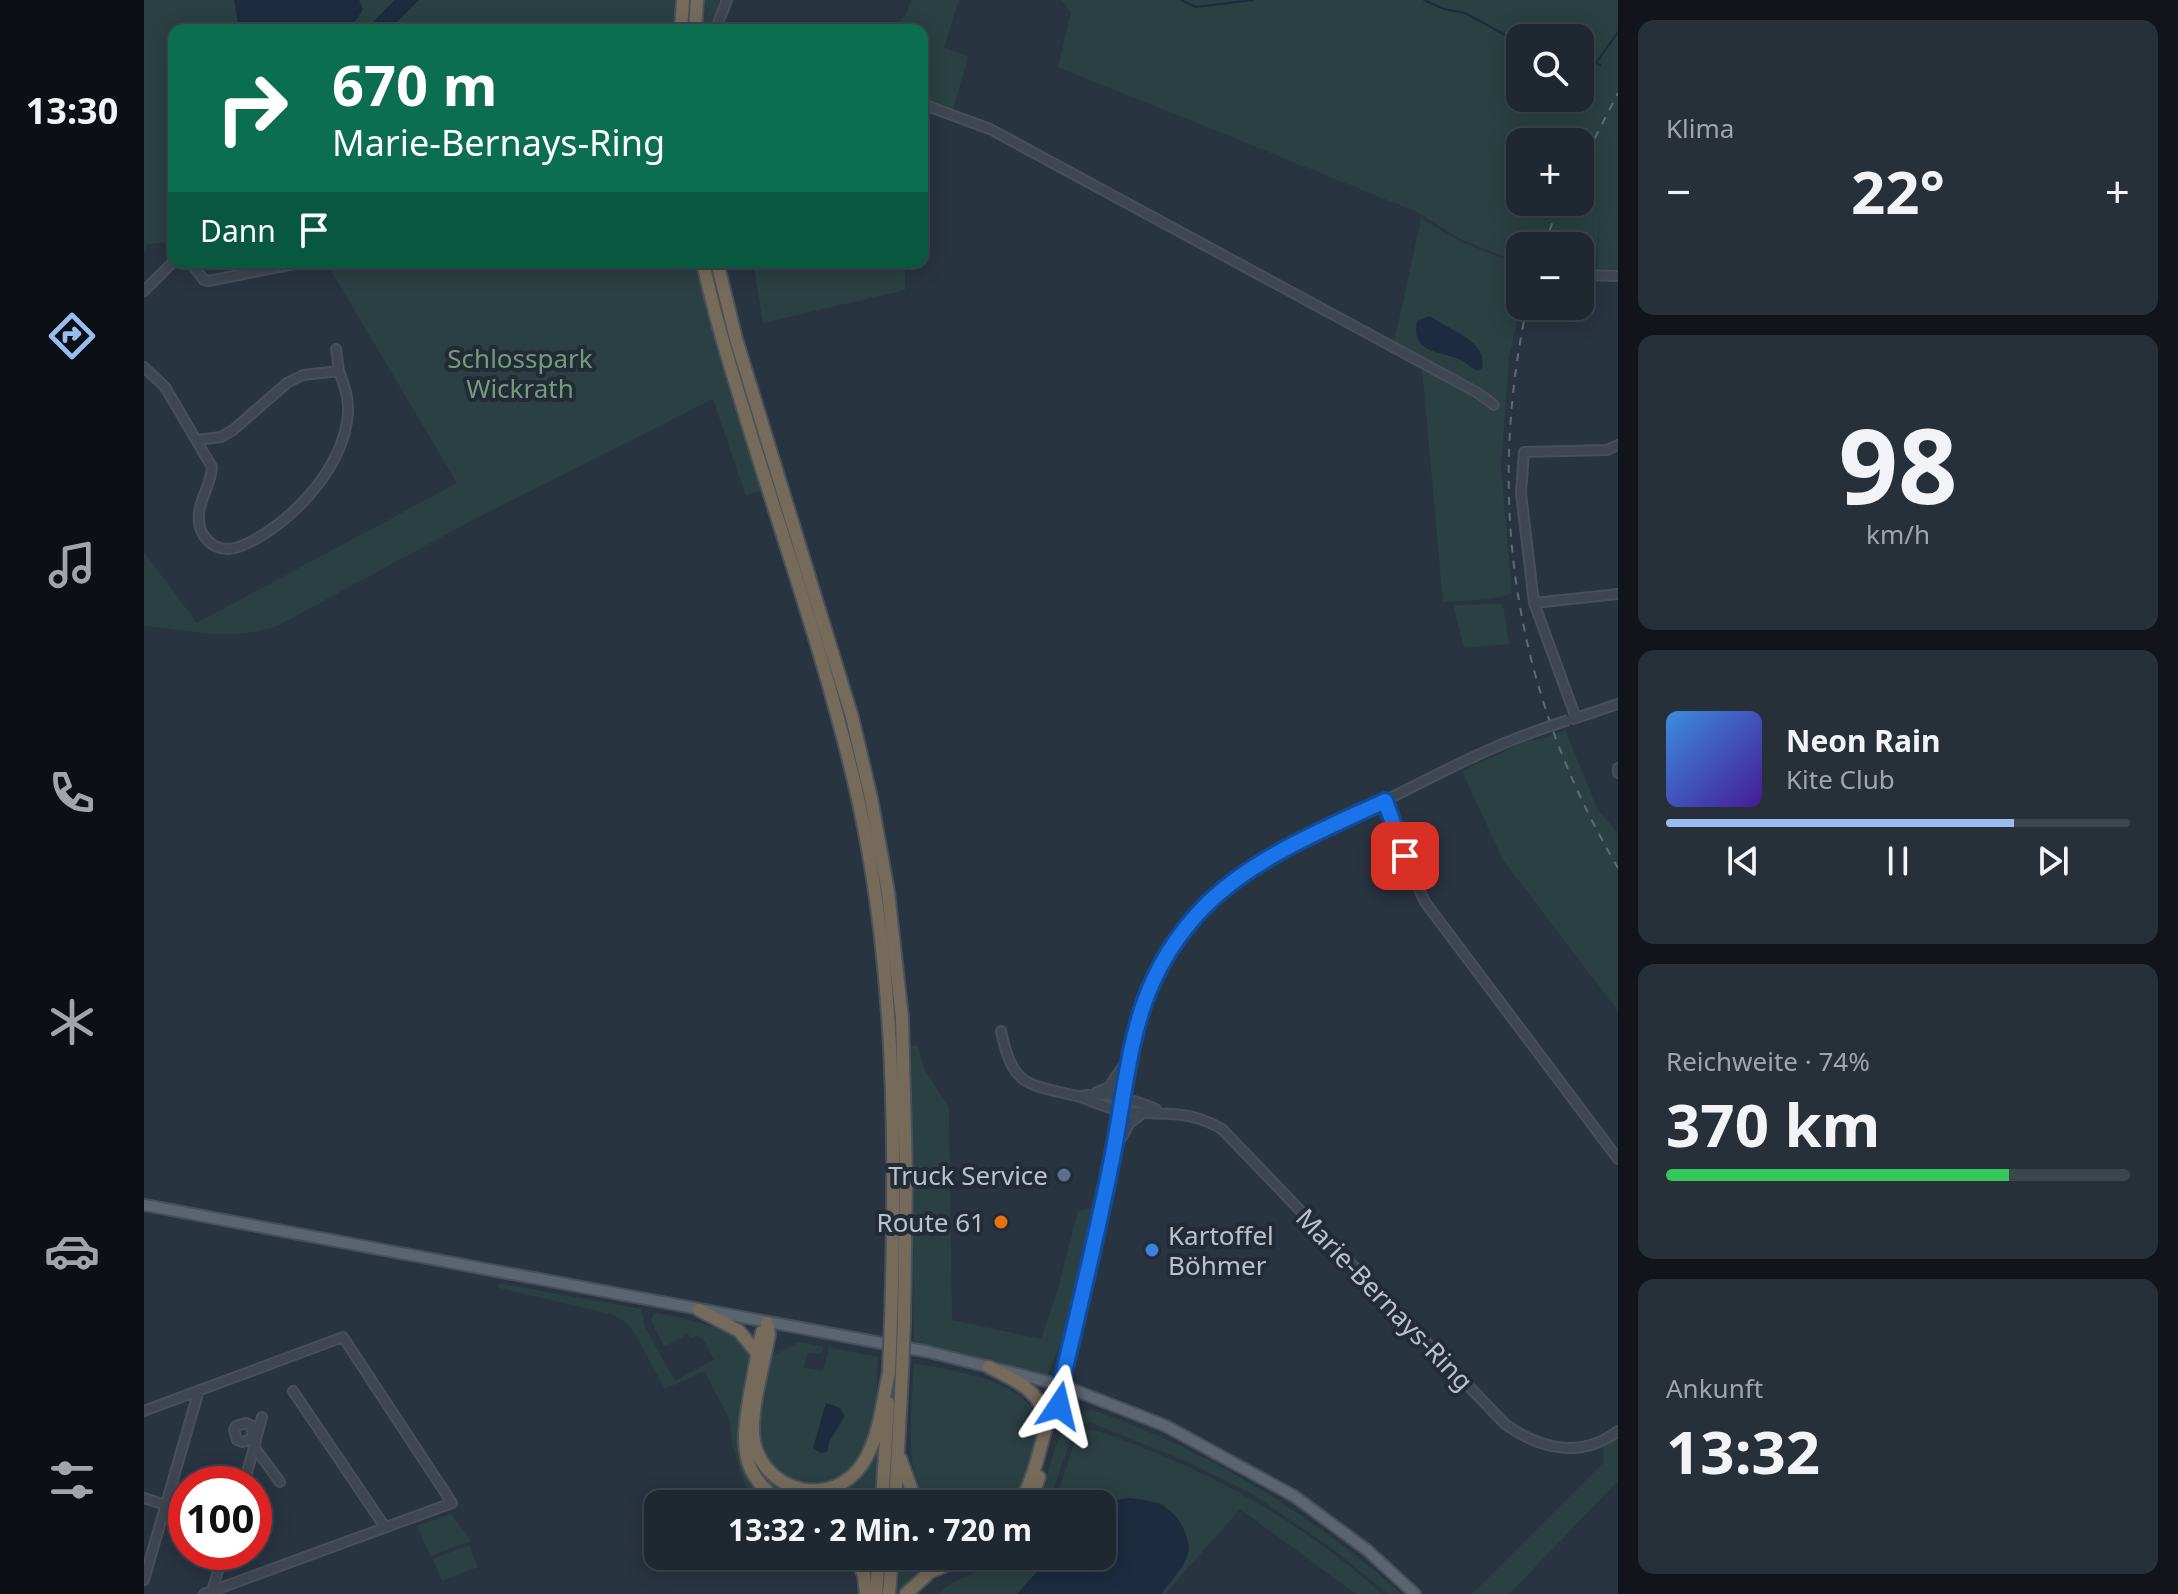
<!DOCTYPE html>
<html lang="de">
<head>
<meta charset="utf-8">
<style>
  :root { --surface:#1f2731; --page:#272f39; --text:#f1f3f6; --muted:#a1a5ab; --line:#3c444d; --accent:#99bdf0 }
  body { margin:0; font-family:"Noto Sans",sans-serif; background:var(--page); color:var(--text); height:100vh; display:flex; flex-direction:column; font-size:30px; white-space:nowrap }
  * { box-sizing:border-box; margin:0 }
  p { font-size:26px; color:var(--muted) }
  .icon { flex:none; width:44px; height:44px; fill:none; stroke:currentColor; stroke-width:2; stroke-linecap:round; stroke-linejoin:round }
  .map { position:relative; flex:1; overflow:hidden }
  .panel { display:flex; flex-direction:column; gap:20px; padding:20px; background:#11151b; width:560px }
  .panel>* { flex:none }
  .top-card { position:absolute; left:24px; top:24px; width:760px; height:244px; border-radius:16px; box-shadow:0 4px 20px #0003,0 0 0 2px var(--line); background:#0b6e4f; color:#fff; overflow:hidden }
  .tools { position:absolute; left:1362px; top:24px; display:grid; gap:16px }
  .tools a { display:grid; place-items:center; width:88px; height:88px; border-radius:16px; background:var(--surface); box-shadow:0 4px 20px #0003,0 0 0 2px var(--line); font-size:40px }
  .speed { position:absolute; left:24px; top:1466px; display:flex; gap:16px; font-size:40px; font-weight:700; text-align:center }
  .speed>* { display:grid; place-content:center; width:104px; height:104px; border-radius:50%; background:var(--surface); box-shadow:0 4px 20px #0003,0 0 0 2px var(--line); line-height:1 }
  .speed .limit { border:12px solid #d22; background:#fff; color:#111 }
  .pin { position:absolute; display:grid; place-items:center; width:68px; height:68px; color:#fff; margin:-34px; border-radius:16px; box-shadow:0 4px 12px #0006 }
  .me { position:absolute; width:88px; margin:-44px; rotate:10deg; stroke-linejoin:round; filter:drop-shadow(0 0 6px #0008) }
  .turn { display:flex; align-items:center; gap:28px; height:168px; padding:0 32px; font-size:36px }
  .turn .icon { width:104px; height:104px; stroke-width:2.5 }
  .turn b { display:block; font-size:56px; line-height:68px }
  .then { display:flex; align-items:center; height:76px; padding:0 32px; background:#0003; gap:16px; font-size:30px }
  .big { font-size:60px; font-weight:700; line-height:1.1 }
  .panel .tile { flex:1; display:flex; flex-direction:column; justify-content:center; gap:12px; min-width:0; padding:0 28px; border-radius:16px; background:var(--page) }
  .panel .dial { align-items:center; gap:0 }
  .dial b { font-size:104px; line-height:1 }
  .song { display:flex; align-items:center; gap:24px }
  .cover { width:96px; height:96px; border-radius:12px; background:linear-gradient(135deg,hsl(210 70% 55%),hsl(260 70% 35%)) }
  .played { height:8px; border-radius:4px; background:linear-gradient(90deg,var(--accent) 75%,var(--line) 75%) }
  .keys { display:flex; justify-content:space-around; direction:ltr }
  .heat { display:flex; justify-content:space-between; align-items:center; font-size:44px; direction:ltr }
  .charge { height:12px; border-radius:6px; background:linear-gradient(90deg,#34c759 74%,var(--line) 0) }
  .trip { position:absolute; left:500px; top:1490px; width:472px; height:80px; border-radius:16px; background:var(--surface); box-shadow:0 4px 20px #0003,0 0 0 2px var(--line); font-weight:700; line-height:80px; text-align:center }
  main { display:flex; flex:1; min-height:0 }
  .dock { display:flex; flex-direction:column; width:144px; justify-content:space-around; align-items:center; background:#0c1014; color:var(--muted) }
  .dock .icon { width:56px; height:56px }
  .dock .on { color:var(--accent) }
  .dock b { font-size:36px; color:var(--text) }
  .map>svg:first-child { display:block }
  .green { fill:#2b4042; fill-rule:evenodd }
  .water { fill:#1c2b3f }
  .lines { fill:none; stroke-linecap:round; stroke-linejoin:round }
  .stream { stroke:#1c2b3f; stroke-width:2 }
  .minor-casing { stroke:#474f5a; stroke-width:12 }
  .major-casing { stroke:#474f5a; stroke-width:14 }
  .highway-casing { stroke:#48515b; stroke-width:16 }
  .minor { stroke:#3d4651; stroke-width:8 }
  .major { stroke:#5b6570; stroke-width:10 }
  .highway { stroke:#766b5b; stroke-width:12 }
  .rail { stroke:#606a77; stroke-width:2; stroke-dasharray:8 8; stroke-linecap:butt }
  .minor-bridge-casing { stroke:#474f5a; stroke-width:12; stroke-linecap:butt }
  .highway-bridge-casing { stroke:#48515b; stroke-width:16; stroke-linecap:butt }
  .minor-bridge { stroke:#3d4651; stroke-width:8 }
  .highway-bridge { stroke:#766b5b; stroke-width:12 }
  .route-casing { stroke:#114b97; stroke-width:20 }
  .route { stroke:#1a73e8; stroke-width:14 }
  .service-dot { fill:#5c6f8a; stroke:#222b36; stroke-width:3 }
  .food-dot { fill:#e8710a; stroke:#222b36; stroke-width:3 }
  .shop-dot { fill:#3f7fe0; stroke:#222b36; stroke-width:3 }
  .labels { text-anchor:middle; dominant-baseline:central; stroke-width:8; stroke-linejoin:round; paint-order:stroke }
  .park-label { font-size:26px; fill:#739a7b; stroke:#222b36 }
  .poi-label { font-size:26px; fill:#bac1cb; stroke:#222b36; text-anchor:end }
  .street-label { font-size:26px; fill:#bac1cb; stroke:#222b36 }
</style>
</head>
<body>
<main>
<nav class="dock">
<b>13:30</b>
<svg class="icon on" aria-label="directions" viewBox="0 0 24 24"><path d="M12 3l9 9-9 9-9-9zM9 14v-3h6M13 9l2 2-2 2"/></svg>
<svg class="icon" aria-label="music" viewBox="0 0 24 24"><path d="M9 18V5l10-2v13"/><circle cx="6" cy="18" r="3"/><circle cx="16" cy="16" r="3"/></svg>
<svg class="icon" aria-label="phone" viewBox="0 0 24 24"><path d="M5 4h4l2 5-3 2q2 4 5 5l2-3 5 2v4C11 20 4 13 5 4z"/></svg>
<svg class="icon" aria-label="climate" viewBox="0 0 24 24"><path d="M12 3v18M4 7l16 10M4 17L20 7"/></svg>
<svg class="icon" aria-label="car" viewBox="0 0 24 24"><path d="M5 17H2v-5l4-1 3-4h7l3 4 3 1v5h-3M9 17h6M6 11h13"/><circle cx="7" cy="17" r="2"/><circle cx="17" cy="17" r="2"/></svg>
<svg class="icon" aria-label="filters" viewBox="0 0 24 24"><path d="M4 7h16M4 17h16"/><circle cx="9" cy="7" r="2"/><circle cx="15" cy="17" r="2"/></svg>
</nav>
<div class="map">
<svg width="1474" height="1594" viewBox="0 0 1474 1594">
  <rect width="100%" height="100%" fill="#293441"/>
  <path class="green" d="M0,0H583L573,26L528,22V30H30V242L4,244L0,252Z
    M767,0H815L800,47L824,57L808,113L778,101V30H747L762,14Z
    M917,0H1474V272L1453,270L1456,213L1451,270L1436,269V246H1376V263L1316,239L1273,212L914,67L927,12ZM1376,38H1436V98H1376ZM1376,142H1436V202H1376Z
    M1277,219L1320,243L1376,265V306L1365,358L1357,467L1368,594L1346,599L1299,602L1278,368L1248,352Z
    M182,262H551L587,398L618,490L602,496L569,399L327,521L135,625C88,643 48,630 0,626V552L53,623L313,483Z
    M609,262H761V290L619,323Z
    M1359,604L1365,644L1320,648L1309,605Z
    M1421,730L1454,810L1474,833V1011L1359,860L1318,771L1386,739L1393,740Z
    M767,1046H774L780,1069L805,1107L808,1320L897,1339L914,1289L934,1211L948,1208L925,1322L904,1374H895L770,1345Z
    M355,1283L497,1309L501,1327L531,1381L570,1360L559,1339L553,1336L547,1338L544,1334L520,1347L507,1320L510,1313C541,1319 594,1325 607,1358C599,1406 578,1474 632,1504H617L602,1488L589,1447L585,1418L560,1371L521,1389L490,1332L483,1323L470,1315L355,1288Z
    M655,1342L678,1346L679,1349L676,1354L663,1353L660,1368L679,1371L685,1347L734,1357C733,1390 733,1425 718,1455C695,1500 623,1495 614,1443C610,1416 621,1384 626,1357Z
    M770,1363C805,1370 863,1377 886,1406L893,1403L898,1421L885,1468L870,1504H777C762,1454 767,1414 770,1363Z
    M948,1410C1064,1450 1166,1513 1258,1594H1244L1189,1549L1108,1494L1039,1460L948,1423L936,1424L930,1430L904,1504H896C906,1476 911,1411 948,1410Z
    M606,1429L632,1483L692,1489L734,1439L730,1504H644L608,1467Z
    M951,1430C1055,1465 1156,1519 1238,1594H1212L1096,1509L1021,1594H1017L1039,1565L1020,1504L984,1498L955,1504H910L933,1435L939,1431Z
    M1474,1436V1481L1365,1594H1328L1459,1463L1460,1444Z
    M307,1514L327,1541L286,1556L273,1526Z
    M325,1545L334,1567L298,1581L289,1559Z
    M756,1556H818L758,1594H754Z
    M869,1556H907L873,1594H793L812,1581Z"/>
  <path class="water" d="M90,0H215L219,9L213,19L201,30H95Z
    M251,0H275L245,30H221Z
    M1286,316C1304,330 1344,340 1338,368L1334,371C1326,368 1324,363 1317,360C1301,351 1266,356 1273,321Z
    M682,1403L696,1408L701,1416L686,1440L683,1452L677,1453L669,1448Z
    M984,1498C1010,1500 1030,1505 1041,1532C1043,1537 1045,1545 1045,1550C1042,1566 1026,1582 1017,1594H873L907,1556H958V1504H955Z"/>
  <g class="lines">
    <path class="stream" d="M1037,0L1052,7L1109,0
      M1280,0L1300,9L1321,13L1376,43
      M1452,63L1474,32
      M1436,70L1452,63L1456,65"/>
    <g class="minor-casing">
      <path id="minor" d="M583,0L573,26L584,30
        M778,104L846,129L1334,393L1350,405
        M46,262L60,280L64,281L161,262
        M1436,275L1474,276
        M0,291L30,261
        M192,349L195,371
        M0,367L21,387L68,467C67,486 53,502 55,521C55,531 62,541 71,546C85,553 99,546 112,539C155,514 200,465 204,413C205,398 200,385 195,371L159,375L143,383L89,430L77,437L53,440
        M1390,603L1474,594
        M1432,718L1390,603L1377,493L1380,452L1463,450L1474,445
        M1429,719L1474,704
        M1474,768V773
        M1241,801L1268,875L1281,902L1474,1159
        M857,1031C869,1087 882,1084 933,1096C947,1100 961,1108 975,1110C1015,1118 1038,1106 1078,1129L1361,1424C1396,1449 1437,1459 1474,1431
        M953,1092L965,1087L979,1066
        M936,1096C963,1091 987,1099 1012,1109
        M972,1147L986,1123L1000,1112
        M917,1385C935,1309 953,1232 968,1155C981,1094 983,1030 1012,974C1060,883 1151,845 1238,802C1289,777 1338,750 1392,731
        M149,1391L241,1527
        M0,1411L199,1337L308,1503L60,1594
        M107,1439L98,1442L93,1440L90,1430L92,1426L102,1423L107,1425L111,1448L136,1482
        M100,1484L118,1417
        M0,1498L22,1505
        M0,1580L55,1390
        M68,1591L80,1552"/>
    </g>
    <g class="major-casing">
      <path id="major" d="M0,1205L785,1352L917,1385L1022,1426L1150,1496L1223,1550L1271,1594"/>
    </g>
    <g class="highway-casing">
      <path id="highway" d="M537,30L539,0
        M551,30L553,0
        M559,262C571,319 589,375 606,431C644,554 687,677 715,803C752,974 752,1148 747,1322
        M573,262L592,339L708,717L727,798L744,892L758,1018L762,1175L760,1321
        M555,1310L595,1331L613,1353
        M623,1323L625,1334C620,1364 608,1403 609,1432C611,1485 677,1511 713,1471C735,1446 738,1403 745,1372
        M618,1332C613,1353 610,1374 606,1394C598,1443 594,1475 640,1504
        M845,1367C870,1380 898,1390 901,1421
        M756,1458L773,1504
        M738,1504L744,1403
        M751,1504L758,1373
        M875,1504C897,1468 898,1423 917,1385
        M886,1504L895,1477
        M711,1556L720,1575L722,1594
        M732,1594L735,1556
        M745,1594L748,1556
        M762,1594L786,1572L823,1556"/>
    </g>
    <use href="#minor" class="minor"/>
    <use href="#major" class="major"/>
    <use href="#highway" class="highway"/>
    <path class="rail" d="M1436,167L1474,93
      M1400,246L1416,202
      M1383,306C1341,503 1371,694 1474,868"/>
    <g class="minor-bridge-casing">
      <path id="minor-bridge" d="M1392,731L1424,720"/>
    </g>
    <g class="highway-bridge-casing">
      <path id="highway-bridge" d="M745,1372L747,1322
        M758,1373L760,1321"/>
    </g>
    <use href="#minor-bridge" class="minor-bridge"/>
    <use href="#highway-bridge" class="highway-bridge"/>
  </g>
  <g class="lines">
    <g class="route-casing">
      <path id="route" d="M915,1406L917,1385C935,1308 954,1231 969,1154C987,1059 987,983 1059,908C1108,858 1179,830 1241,801L1261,856"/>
    </g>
    <use href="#route" class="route"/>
  </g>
  <circle class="service-dot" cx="920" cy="1175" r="8"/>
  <circle class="food-dot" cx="857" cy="1222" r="8"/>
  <circle class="shop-dot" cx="1008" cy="1250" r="8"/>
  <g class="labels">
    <g class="park-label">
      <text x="376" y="358">Schlosspark<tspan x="376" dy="30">Wickrath</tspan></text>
    </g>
    <g class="poi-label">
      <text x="904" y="1175">Truck Service</text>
      <text x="841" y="1222">Route 61</text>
      <text x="1024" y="1235" text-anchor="start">Kartoffel<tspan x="1024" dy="30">Böhmer</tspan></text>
    </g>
    <g class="street-label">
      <text transform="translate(1241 1299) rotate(46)">Marie-Bernays-Ring</text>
    </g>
  </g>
</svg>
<div class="tools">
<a><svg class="icon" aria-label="search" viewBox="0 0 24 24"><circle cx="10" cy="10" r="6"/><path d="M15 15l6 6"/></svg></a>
<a>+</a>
<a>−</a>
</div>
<div class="speed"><div class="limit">100</div></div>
<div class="pin" style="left:1261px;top:856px;background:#d93025"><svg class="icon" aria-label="arrive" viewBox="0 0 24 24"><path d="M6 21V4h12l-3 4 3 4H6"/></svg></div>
<svg class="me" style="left:915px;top:1406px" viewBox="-20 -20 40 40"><path d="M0-17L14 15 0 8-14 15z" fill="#1a73e8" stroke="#fff" stroke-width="4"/></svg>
<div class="trip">13:32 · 2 Min. · 720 m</div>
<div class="top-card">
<div class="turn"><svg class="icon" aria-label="right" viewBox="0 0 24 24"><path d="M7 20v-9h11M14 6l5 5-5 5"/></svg><div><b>670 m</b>Marie-Bernays-Ring</div></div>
<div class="then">Dann<svg class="icon" aria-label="arrive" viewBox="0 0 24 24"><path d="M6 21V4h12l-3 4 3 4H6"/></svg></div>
</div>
</div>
<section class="panel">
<div class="tile"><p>Klima</p>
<div class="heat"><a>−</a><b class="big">22°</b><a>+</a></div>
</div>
<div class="tile dial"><b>98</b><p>km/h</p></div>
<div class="tile">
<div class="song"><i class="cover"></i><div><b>Neon Rain</b><p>Kite Club</p></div></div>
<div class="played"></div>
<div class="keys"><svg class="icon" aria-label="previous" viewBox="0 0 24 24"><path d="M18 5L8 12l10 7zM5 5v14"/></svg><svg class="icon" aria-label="pause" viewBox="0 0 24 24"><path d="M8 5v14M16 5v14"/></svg><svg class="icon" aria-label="next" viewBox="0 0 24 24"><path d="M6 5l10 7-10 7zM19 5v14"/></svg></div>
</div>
<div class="tile"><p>Reichweite · 74%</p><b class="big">370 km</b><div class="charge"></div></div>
<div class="tile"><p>Ankunft</p><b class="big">13:32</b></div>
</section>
</main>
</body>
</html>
